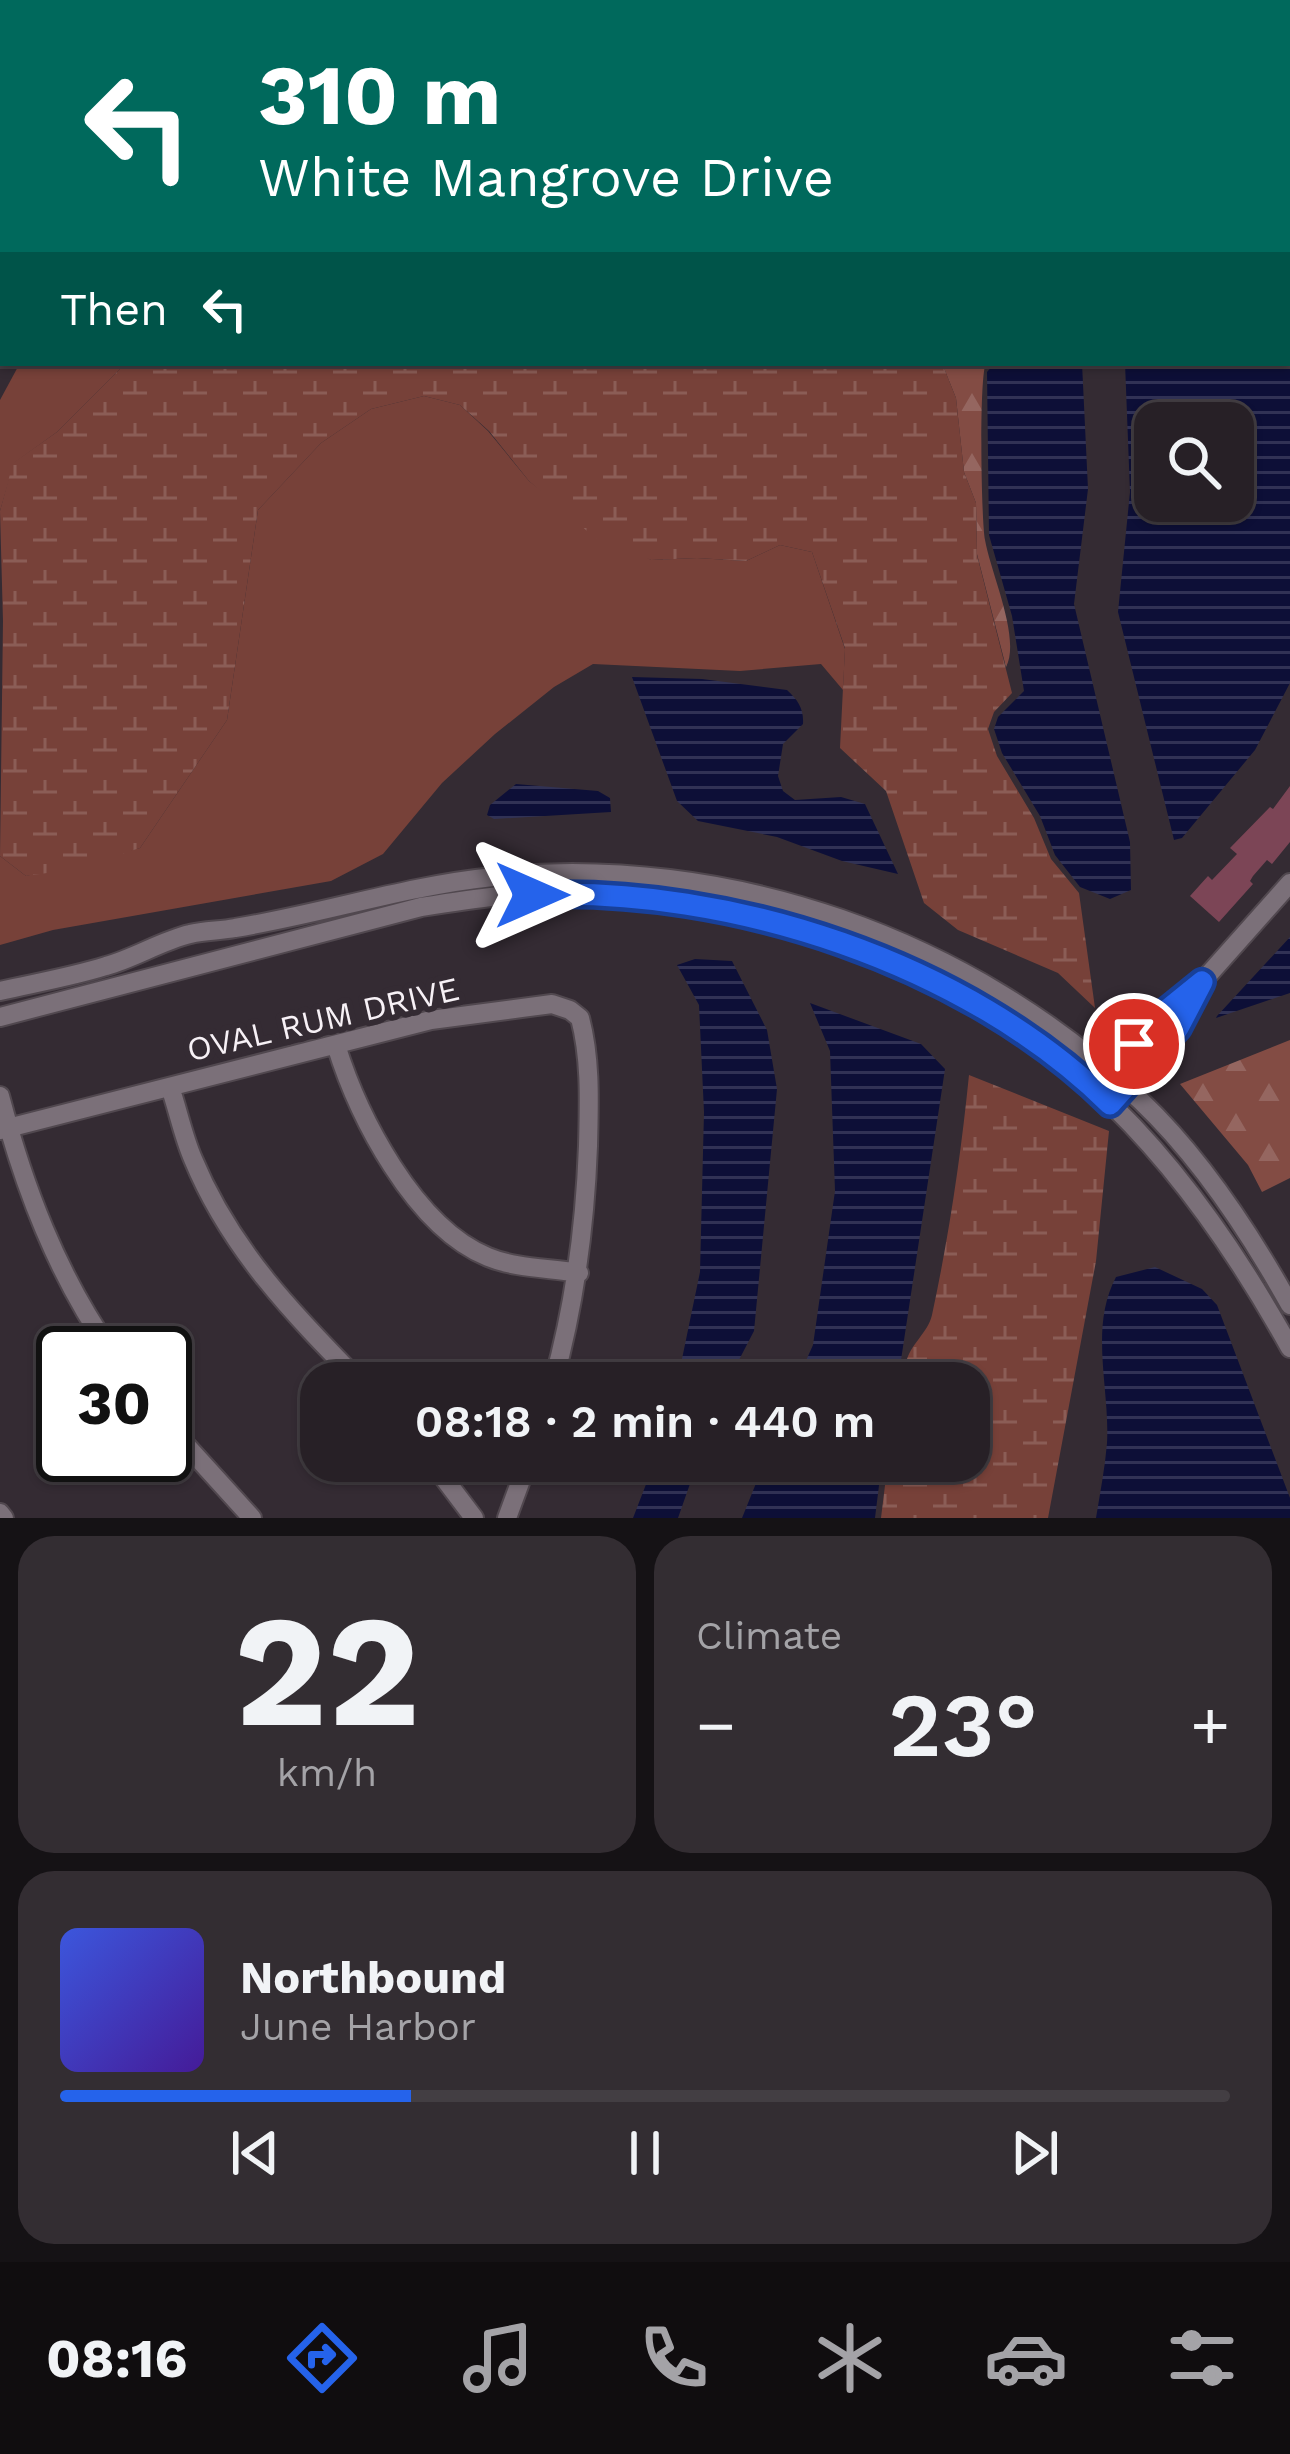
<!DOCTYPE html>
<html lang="en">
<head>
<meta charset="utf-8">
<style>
  :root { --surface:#272026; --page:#332d32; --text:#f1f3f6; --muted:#a4a3a7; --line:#433e43; --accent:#2563eb }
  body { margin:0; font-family:"Work Sans",sans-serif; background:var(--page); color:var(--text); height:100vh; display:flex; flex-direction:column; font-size:45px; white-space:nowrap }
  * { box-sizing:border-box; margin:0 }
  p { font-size:39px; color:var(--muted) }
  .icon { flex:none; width:66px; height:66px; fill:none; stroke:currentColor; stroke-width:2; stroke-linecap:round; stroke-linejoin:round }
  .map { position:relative; height:1518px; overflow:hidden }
  .sheet { display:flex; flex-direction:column; gap:18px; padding:18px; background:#151215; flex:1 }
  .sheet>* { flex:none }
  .banner { position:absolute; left:0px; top:0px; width:1290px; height:366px; box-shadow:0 3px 9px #0004,0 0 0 3px var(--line); background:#00695c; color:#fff; overflow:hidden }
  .tools { position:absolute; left:1134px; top:402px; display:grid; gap:24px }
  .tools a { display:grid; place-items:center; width:120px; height:120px; border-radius:24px; background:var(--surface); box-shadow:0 3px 9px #0004,0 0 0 3px var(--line); font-size:60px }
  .speed { position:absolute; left:36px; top:1326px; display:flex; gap:24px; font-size:60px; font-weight:700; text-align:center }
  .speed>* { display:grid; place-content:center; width:156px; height:156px; border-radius:50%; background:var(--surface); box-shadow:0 3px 9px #0004,0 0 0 3px var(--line); line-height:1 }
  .speed .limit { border:6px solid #111; border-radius:18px; background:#fff; color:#111 }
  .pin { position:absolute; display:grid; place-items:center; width:102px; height:102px; color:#fff; margin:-51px; border:6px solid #fff; border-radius:50%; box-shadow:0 3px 12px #0007 }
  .me { position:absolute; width:132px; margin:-66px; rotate:90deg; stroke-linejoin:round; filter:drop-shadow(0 0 9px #0008) }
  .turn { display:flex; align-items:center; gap:42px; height:252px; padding:0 60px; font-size:54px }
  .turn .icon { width:156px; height:156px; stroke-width:2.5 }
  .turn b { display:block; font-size:84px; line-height:102px }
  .then { display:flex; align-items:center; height:114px; padding:0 60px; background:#0003; gap:24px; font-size:45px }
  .big { font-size:90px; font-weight:600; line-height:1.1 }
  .sheet .widget { flex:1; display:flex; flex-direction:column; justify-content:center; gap:18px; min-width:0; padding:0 42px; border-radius:36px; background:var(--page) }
  .sheet .dial { align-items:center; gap:0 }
  .dial b { font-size:156px; line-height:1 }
  .song { display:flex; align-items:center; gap:36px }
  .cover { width:144px; height:144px; border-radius:18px; background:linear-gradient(135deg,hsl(230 70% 55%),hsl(260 70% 35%)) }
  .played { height:12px; border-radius:6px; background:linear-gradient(90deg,var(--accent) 30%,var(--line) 30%) }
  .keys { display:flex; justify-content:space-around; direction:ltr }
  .heat { display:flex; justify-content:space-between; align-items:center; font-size:66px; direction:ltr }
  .sheet .tiles { flex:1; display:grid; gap:18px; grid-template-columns:1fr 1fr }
  .widget:last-child { grid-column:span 2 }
  .trip { position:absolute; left:300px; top:1362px; width:690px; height:120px; border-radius:36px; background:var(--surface); box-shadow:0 3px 9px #0004,0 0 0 3px var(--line); font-weight:600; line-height:120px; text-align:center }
  .menu { display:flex; height:192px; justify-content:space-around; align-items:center; background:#100d0f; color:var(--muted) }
  .menu .icon { width:84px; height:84px }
  .menu .active { color:var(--accent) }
  .menu b { font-size:54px; color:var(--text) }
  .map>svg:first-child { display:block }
  .green { fill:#774139 }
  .forest { fill:url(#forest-firs) }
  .wetland { fill:url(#wetland-marsh) }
  .water { fill:url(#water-rules); fill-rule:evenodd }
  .building { fill:#7c4556 }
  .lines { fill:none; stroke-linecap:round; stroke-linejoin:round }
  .minor-casing { stroke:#51484f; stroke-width:22 }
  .minor { stroke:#7b7079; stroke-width:18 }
  .route-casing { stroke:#184099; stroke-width:30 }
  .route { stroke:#2563eb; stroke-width:21 }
  .labels { text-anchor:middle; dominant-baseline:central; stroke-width:12; stroke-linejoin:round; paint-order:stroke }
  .street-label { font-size:33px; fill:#f7f1f6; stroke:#342b33 }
</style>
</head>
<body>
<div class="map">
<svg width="1290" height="1518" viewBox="0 0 1290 1518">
  <defs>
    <pattern id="forest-firs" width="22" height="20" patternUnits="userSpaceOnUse" patternTransform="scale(3)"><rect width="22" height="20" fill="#834c44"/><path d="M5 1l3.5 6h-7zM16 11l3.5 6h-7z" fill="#956660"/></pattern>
    <pattern id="wetland-marsh" width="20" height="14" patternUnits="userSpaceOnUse" patternTransform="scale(3)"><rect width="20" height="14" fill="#774139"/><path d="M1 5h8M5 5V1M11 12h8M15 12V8" fill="none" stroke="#8b5d56"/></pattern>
    <pattern id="water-rules" width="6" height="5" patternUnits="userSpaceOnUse" patternTransform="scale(3)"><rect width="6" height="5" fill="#0d0f37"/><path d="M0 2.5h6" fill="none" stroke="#313255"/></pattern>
  </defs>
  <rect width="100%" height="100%" fill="#342b33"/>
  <path class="green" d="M20,363H126L57,432L14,463L0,511V400Z
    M424,396L460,405L488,431L529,481L561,506L651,560L697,558L746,561L780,545L812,552L845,649L843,690L821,664L740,671L593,664L554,687L495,734L442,783L383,854L331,881L53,930L0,945V856L26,876L140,848L227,720L258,510L321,443L371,409Z"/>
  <path class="forest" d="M942,363H986C979,375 981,519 985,540C991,574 1021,638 1006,667L977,554L976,503L964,472L956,398Z
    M1290,1040V1178L1262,1192L1248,1165L1180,1084Z"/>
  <path class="wetland" d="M126,363H942L956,398L964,472L976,503L977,555L1012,693L994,712L988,729L997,756L1034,818L1051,859L1079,893L1095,1008L1058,973L958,930L924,903L886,791L840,748L845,648L812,552L780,545L746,561L697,558L651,560L594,537L529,481L489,431L460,405L424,396L371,409L321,443L258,510L227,720L140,848L75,869L26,876L0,856L3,621L0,511L13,463L57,432Z
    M969,1075L1109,1131L1096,1261L1048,1518H881L888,1461H969V1383H894L897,1368L906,1363C910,1344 928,1333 932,1315C949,1236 961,1155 969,1075Z"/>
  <path class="water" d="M1290,222V683L1255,750L1182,838L1174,840L1118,612L1130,492L1125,363H1287ZM1155,423H1233V501H1155Z
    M995,363H1082L1088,489L1074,604L1130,842L1131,890L1110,899L1080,887L1055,855L1040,816L1002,753L994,729L998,717L1024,691L1012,616L989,535L987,372Z
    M632,677L702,679L787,690C798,700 804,709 803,724L783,744L778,776L783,791L795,800L841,797L865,804L898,874L842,861L777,837L698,821L677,801Z
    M516,784L598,791L610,798L611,812L494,819L487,815L490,805Z
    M1290,937V993L1216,1018L1217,1016Z
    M695,959L732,961L767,1030L777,1089L754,1331L727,1383H677L700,1272L704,1112L699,1005L677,965Z
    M810,1003L921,1044L945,1069L901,1360L881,1368L876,1383H796L813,1345L835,1191L830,1051Z
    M1155,1267L1202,1289L1217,1305L1290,1498V1518H1096C1100,1493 1105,1468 1107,1443C1110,1388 1089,1328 1116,1277Z
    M655,1461H698L678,1518H633Z
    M765,1461H882L875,1518H742Z"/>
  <path class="building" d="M1290,786V842L1272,864L1267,860L1253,876L1250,881L1253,884L1219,922L1190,896L1208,876L1212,880L1237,854L1230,848L1270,807L1273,809Z"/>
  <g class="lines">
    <g class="minor-casing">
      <path id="minor" d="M0,991C35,983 71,977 106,966C135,958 161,941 190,934C205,930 220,931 235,928C322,914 405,886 493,877C728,853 970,938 1141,1101C1201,1158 1250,1233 1290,1305
        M0,1017L421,907C472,899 523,891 575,893C759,900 954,963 1093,1087C1174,1160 1238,1254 1290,1348
        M336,1045C358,1116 414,1227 488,1257C514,1268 550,1268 579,1273
        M1101,1080L1159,1016L1202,982L1290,883
        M170,1087C178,1110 183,1136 193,1159C230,1249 294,1315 361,1383
        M0,1096C24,1187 57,1275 112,1353
        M1117,1096L1178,1028L1198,990
        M0,1130L431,1020L552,1004L570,1010L580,1018C591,1060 589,1103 588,1146C585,1228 575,1304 553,1383
        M165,1422L252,1518
        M431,1461L474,1518
        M0,1513L4,1518
        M507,1518L528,1461"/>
    </g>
    <use href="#minor" class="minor"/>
  </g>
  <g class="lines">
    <g class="route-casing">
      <path id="route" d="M532,895C731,886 967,963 1110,1104L1178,1028L1202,982L1160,1016L1134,1044"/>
    </g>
    <use href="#route" class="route"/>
  </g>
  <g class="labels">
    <g class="street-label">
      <text transform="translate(323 1019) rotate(-13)">OVAL RUM DRIVE</text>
    </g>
  </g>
</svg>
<div class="tools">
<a><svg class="icon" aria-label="search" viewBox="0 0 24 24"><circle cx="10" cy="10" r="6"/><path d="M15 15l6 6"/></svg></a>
</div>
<div class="speed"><div class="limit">30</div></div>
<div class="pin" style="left:1134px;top:1044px;background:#d93025"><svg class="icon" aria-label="arrive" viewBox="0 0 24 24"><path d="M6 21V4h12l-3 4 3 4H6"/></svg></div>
<svg class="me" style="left:532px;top:895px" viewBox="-20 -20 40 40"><path d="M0-17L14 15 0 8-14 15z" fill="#2563eb" stroke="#fff" stroke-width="4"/></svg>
<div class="trip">08:18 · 2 min · 440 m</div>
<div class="banner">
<div class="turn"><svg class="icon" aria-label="left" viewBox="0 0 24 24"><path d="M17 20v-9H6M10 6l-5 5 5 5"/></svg><div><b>310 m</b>White Mangrove Drive</div></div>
<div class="then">Then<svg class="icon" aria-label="left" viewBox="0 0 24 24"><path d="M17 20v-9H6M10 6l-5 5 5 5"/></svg></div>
</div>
</div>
<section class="sheet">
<div class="tiles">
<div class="widget dial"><b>22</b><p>km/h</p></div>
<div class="widget"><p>Climate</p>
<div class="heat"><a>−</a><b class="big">23°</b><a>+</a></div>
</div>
<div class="widget">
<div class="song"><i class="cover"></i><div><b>Northbound</b><p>June Harbor</p></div></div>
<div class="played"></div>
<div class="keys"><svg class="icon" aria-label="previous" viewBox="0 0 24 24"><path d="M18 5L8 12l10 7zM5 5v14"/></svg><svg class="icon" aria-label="pause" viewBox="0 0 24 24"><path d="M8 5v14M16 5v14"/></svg><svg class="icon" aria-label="next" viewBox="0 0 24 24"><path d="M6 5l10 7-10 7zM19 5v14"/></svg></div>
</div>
</div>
</section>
<nav class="menu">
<b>08:16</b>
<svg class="icon active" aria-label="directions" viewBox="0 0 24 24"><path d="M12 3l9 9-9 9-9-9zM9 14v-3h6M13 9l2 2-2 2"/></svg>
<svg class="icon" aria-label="music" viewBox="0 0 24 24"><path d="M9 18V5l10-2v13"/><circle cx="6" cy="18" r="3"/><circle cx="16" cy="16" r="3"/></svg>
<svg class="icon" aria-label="phone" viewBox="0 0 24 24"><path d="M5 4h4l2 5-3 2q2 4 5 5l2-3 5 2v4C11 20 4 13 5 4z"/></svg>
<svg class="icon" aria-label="climate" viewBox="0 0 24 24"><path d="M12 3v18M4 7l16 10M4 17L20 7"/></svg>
<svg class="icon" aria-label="car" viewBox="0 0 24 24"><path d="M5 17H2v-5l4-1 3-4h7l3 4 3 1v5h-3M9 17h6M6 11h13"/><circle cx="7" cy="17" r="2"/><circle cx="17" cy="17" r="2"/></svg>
<svg class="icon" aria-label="filters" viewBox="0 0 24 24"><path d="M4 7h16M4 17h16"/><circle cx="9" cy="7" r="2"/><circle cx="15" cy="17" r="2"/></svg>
</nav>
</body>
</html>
